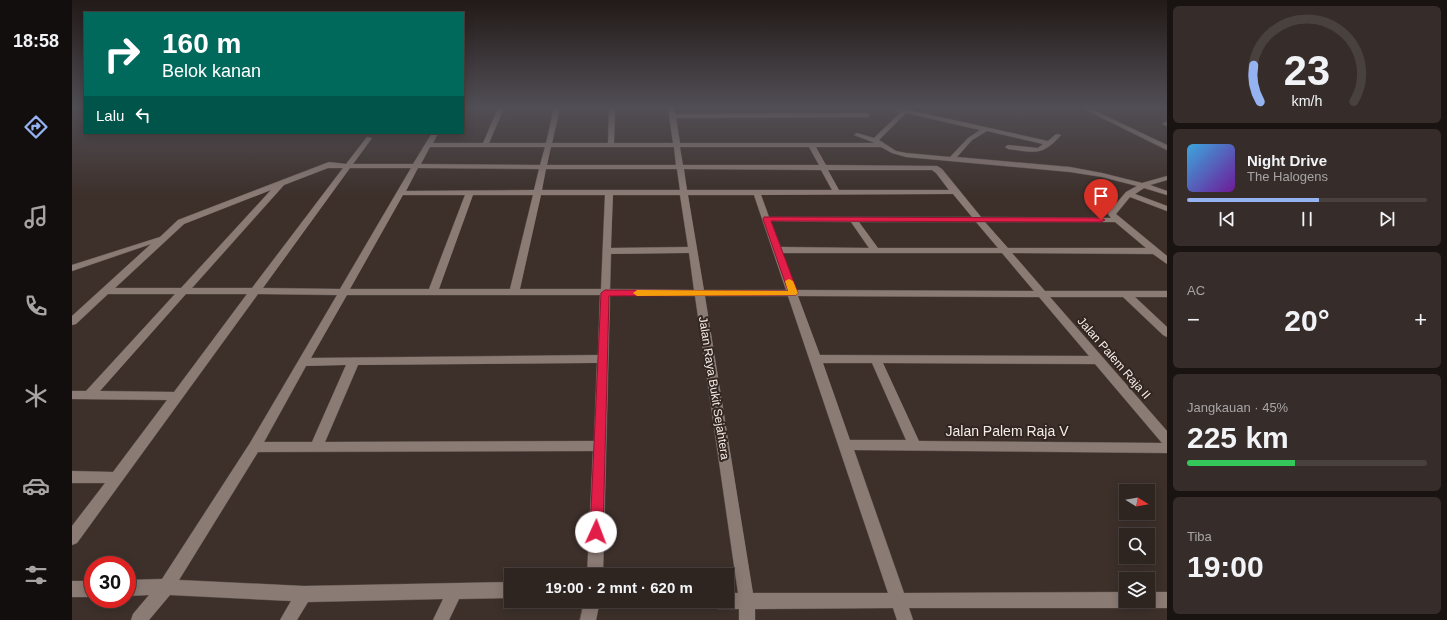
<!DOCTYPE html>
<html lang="id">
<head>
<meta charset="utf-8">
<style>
  :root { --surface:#2e2420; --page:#362c29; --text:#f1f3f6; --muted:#a7a4a5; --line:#49413e; --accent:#95b2f1 }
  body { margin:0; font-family:Arial,sans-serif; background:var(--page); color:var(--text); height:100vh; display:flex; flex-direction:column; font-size:15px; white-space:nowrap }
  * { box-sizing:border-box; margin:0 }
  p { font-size:13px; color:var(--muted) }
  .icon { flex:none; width:22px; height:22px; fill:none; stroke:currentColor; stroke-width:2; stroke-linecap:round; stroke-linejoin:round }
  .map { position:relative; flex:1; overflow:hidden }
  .panel { display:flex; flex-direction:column; gap:6px; padding:6px; background:#191412; width:280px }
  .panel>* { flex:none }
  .guide { position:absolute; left:12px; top:12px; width:380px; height:122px; border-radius:0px; box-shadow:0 2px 10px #0003,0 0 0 1px var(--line); background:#00695c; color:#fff; overflow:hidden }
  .needle { width:26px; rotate:101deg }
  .fabs { position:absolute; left:1047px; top:484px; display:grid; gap:8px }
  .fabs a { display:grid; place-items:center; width:36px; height:36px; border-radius:0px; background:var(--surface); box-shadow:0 2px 10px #0003,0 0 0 1px var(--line); font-size:20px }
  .speed { position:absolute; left:12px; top:556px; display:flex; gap:8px; font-size:20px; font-weight:700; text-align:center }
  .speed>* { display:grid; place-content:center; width:52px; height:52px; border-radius:50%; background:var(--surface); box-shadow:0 2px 10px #0003,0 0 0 1px var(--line); line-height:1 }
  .speed .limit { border:6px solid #d22; background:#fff; color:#111 }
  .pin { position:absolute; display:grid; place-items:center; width:34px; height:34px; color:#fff; margin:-41px -17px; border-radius:50% 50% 50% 0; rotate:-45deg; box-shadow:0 0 4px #0007 }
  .pin .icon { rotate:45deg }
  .me { position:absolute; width:44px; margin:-22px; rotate:2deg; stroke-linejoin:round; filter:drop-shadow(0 0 3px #0008) }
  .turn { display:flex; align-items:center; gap:14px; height:84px; padding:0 12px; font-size:18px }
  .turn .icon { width:52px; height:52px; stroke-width:2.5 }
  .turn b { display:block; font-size:28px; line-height:34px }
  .then { display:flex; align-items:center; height:38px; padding:0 12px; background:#0003; gap:8px; font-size:15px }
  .big { font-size:30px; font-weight:600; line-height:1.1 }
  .panel .widget { flex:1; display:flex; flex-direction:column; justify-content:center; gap:6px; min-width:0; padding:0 14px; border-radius:6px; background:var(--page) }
  .panel .dial { align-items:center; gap:0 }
  .dial svg { height:104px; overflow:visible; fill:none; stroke:var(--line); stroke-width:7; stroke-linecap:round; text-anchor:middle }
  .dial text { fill:var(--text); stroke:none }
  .song { display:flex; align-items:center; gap:12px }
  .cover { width:48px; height:48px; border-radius:6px; background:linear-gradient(135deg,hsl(200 70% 55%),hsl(280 70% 35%)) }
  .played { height:4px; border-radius:2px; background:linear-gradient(90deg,var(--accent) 55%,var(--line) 55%) }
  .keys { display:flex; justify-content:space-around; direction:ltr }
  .heat { display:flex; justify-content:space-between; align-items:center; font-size:22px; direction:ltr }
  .charge { height:6px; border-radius:3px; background:linear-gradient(90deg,#34c759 45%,var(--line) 0) }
  .trip { position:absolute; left:432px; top:568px; width:230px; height:40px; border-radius:0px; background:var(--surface); box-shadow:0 2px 10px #0003,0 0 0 1px var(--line); font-weight:600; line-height:40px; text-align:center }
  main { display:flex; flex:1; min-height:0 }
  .tabs { display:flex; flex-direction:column; width:72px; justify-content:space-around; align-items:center; background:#120e0d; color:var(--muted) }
  .tabs .icon { width:28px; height:28px }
  .tabs .on { color:var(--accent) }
  .tabs b { font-size:18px; color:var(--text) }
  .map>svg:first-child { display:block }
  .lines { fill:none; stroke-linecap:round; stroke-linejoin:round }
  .minor-casing { stroke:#5a4f4b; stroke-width:1 }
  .minor { fill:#8b7b75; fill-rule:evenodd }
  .route { fill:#e11d48; stroke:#92132f }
  .slow { fill:#f59e0b }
  .labels { text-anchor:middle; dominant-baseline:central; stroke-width:4; stroke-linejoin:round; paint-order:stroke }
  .street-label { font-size:12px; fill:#f5ede9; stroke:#332621 }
  .near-street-label { font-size:14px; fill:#f5ede9; stroke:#332621 }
</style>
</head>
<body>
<main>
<nav class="tabs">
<b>18:58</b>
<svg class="icon on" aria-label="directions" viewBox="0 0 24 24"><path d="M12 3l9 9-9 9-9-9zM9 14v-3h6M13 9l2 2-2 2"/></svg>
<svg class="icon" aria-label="music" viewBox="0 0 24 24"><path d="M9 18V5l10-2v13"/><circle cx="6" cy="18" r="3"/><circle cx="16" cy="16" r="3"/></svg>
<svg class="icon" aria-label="phone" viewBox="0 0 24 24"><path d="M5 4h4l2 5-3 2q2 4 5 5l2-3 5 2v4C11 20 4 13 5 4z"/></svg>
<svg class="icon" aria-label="climate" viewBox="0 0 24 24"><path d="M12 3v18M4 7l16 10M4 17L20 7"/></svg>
<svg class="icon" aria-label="car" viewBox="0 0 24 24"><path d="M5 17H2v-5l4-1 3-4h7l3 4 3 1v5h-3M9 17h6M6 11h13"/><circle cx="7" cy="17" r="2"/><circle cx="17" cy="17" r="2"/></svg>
<svg class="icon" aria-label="filters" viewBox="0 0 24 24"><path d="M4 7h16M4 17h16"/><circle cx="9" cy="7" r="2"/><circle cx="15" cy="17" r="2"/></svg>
</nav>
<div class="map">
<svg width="1095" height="620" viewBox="0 0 1095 620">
  <rect width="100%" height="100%" fill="#3d302b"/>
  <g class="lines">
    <g class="minor-casing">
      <path id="minor" d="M426,108H432L417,143H474L482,108H488L480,143H536L537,108H543L542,143H601L596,108H602L603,114L795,113L798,115L795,117L604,118L608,143H803L782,135L785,133L802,138L829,112L816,108H827L976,141L984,134L989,135C970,157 962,152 936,149L933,147L936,145L966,148L971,144L915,131L900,140L885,157L998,167L1030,173L1070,183L1095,176V180L1078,185L1095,191V195L1072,188L1063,194L1095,206V211L1058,197L1044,214L1095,256V264L1081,254L940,253L973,291H1095V297H1063L1095,327V337L1091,335L1051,297H978L1095,431V453L782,450L832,593L1054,592V601H1061L1060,606L1054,608H837L841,620H825L821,608L683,609V620H667V609H646L640,607L638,601H655V593H666L623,296L538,295L531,575H515L521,451L186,452L107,580L232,586L439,582V598L387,599L377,620H361L371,599L236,602L225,620H208L219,601L98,595L77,620H59L61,614L77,595L55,596V580L90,579L178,443L265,295L186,294L5,543L0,545V526L33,483H0V471L41,472L95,400L0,399V391H14L103,294H36L4,324L0,325V316L79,244L0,271V265L88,237L106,220L257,162L274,164L295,137L300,138L281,164H341L360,133H366L361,143H411ZM834,113L908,130L896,138L878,157L834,153L824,151L807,140ZM358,147H473L468,165L349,164ZM479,147H602L604,165H475ZM608,147H737L747,165H611ZM744,147H809L820,153L834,157L998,172L1030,177L1065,186L1054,192L1037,212L1036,214L1039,218L909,217L870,169L865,166L754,165ZM256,168H271L180,288H120L212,185ZM278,168H339L268,289L191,288ZM346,168L467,169L462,190L334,191ZM474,169H605L608,190H470ZM612,169L749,170L760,190H615ZM756,170H860L864,173L877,190H767ZM199,190L109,288H43L112,224ZM881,194L900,217H697L689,195ZM331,195H393L357,289H278ZM401,195H461L438,289H367ZM469,195H533L529,289H448ZM541,195H608L616,247L539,248ZM616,195H682L714,290H632ZM699,221L779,222L797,248L709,247ZM787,222H904L926,248H806ZM913,222H1043L1074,248H936ZM617,253L622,290L538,289L539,254ZM710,253H930L962,291L724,290ZM114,294H175L102,392L28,391ZM275,295H528L526,355L239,358ZM633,296H716L816,593H681ZM726,296L967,297L1017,356L748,355ZM525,363L522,441L253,442L286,365ZM751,363H800L834,440H778ZM811,363L1023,364L1090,443L847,441ZM274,365L240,442H192L234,366Z
        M1010,108H1017L1095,145V150Z
        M1093,122H1095V126L1090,124Z
        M0,581H21V597H0Z
        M1076,592H1095V608H1076L1070,606L1069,601H1076Z
        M512,601H528L524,620H508Z"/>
    </g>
    <use href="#minor" class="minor"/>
  </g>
  <linearGradient id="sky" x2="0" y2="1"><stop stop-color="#221a18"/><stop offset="0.55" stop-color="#514e55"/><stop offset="1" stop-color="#514e55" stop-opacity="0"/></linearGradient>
  <rect width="1095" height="195" fill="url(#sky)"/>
  <path class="route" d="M692,217L1029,218L1033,220L1029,222L699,221L726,293L724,295L537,296L531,532L529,536L524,538L520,536L518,532L529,293L533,290L716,291L691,219Z"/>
  <path class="slow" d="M717,279L721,281L726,293L724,295L565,296L561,293L565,290L716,291L713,281Z"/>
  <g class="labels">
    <g class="street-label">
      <text transform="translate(1042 358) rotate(49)">Jalan Palem Raja II</text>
      <text transform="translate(642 388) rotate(81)">Jalan Raya Bukit Sejahtera</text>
    </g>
    <g class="near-street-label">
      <text x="935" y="431">Jalan Palem Raja V</text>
    </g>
  </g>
</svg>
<div class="fabs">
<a><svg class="needle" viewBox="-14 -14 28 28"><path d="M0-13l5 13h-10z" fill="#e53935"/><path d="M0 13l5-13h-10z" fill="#a7a4a5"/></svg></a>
<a><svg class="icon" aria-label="search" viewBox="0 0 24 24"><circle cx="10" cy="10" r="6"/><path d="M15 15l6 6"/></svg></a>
<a><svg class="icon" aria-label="layers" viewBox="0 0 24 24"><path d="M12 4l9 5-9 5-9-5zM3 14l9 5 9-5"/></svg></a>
</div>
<div class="speed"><div class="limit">30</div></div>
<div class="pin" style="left:1029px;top:220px;background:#d93025"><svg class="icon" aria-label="arrive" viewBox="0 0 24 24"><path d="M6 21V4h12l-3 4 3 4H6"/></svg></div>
<svg class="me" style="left:524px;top:532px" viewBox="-20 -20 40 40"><circle r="19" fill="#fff"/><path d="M0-13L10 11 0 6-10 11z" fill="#e11d48"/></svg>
<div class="trip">19:00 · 2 mnt · 620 m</div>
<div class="guide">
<div class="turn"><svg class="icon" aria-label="right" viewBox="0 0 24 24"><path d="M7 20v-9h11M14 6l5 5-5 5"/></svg><div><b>160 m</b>Belok kanan</div></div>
<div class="then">Lalu<svg class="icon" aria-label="left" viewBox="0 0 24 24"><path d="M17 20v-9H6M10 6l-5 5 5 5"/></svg></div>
</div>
</div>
<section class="panel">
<div class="widget dial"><svg viewBox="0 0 100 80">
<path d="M14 69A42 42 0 1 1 86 69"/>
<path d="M14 69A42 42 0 0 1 9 41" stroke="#95b2f1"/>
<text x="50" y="56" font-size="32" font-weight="700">23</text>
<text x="50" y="72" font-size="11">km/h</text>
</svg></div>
<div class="widget">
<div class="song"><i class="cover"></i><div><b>Night Drive</b><p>The Halogens</p></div></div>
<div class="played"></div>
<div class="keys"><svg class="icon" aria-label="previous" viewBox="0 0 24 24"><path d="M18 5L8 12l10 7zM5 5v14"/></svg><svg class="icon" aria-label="pause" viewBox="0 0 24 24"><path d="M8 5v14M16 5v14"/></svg><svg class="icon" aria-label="next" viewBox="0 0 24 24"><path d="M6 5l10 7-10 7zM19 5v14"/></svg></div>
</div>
<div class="widget"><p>AC</p>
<div class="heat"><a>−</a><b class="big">20°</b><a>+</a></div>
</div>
<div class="widget"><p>Jangkauan · 45%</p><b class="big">225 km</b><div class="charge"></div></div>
<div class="widget"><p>Tiba</p><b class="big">19:00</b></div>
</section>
</main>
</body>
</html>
